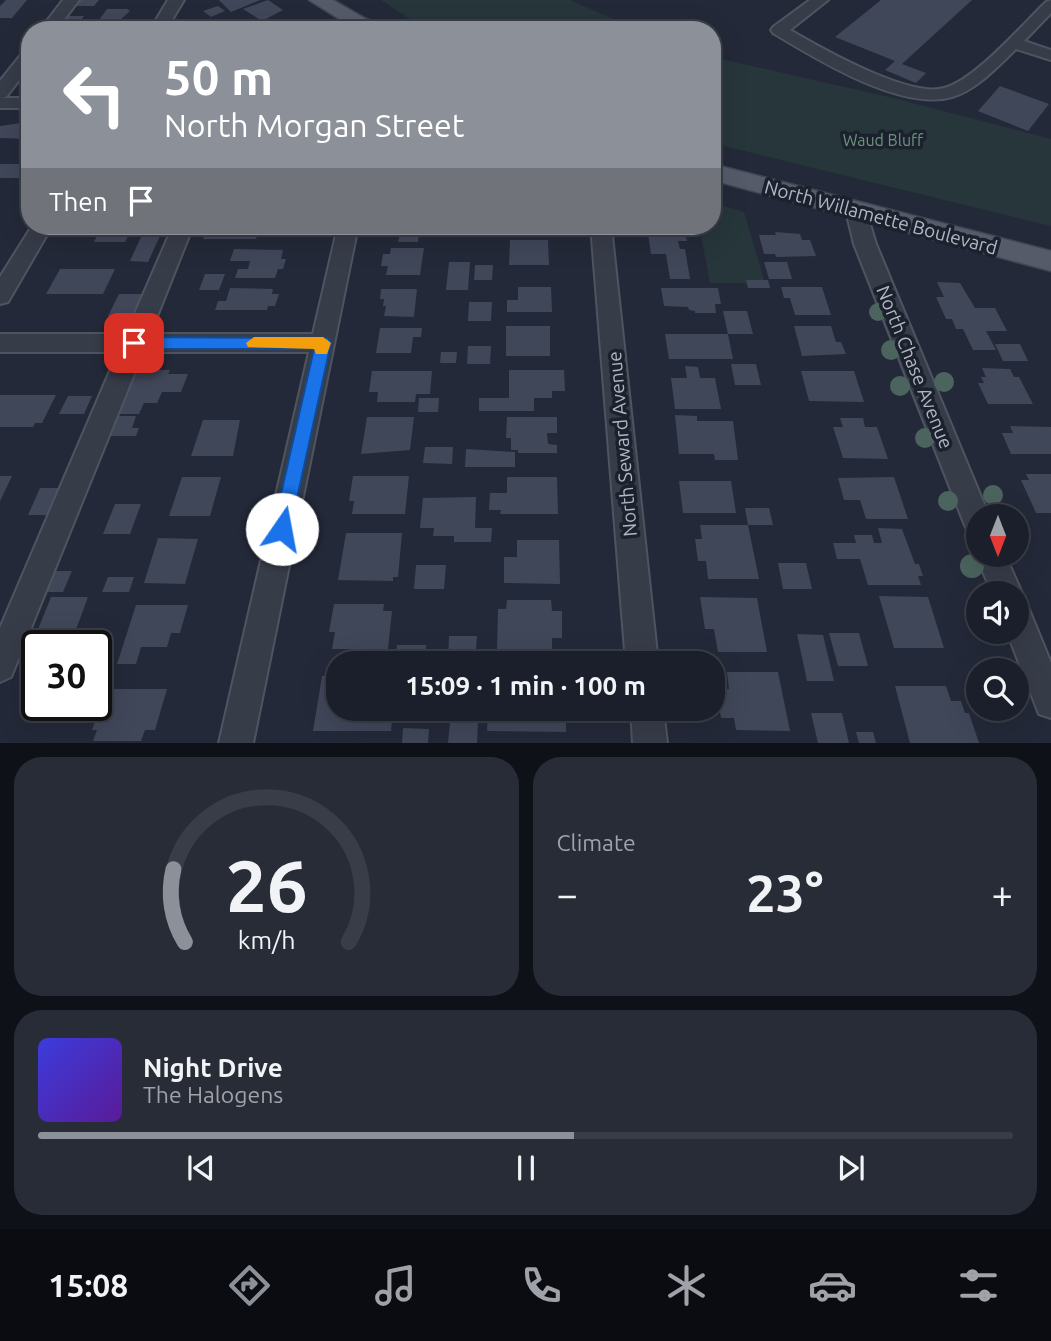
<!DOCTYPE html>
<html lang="en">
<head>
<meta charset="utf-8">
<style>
  :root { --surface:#1b1f2b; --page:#282c37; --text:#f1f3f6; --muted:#a0a2a9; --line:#393d47; --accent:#8c9099 }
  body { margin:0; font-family:Ubuntu,sans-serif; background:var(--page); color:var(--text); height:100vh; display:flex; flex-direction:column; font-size:26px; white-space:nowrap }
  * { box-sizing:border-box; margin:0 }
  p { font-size:23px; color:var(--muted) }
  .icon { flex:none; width:38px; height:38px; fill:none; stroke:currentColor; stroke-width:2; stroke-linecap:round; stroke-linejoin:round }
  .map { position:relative; height:743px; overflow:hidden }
  .side { display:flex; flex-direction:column; gap:14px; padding:14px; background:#0f1118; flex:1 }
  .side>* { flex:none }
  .banner { position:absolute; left:21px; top:21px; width:700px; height:214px; border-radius:28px; box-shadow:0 7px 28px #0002,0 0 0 2px var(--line); background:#8c9099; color:#fff; overflow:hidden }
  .needle { width:46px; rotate:180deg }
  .buttons { position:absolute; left:966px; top:504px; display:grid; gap:14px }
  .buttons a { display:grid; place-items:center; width:63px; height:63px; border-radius:50%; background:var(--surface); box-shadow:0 7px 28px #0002,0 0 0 2px var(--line); font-size:35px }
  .speed { position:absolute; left:21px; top:630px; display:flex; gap:14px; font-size:35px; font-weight:700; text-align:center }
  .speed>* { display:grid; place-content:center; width:91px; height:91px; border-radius:50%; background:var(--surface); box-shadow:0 7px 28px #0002,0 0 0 2px var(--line); line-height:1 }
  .speed .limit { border:4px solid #111; border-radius:10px; background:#fff; color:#111 }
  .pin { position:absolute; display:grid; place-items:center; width:60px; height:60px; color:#fff; margin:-30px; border-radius:14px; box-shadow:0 4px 10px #0006 }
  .me { position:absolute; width:77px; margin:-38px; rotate:12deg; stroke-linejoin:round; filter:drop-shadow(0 0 5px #0008) }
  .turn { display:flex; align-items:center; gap:24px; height:147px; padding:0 28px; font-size:32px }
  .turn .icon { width:91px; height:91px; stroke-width:2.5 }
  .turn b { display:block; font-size:49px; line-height:60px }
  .then { display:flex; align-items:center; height:66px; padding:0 28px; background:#0003; gap:14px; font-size:26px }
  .big { font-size:52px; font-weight:700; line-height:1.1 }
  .side .card { flex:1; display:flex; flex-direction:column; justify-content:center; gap:10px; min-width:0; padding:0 24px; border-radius:28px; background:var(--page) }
  .side .dial { align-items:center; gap:0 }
  .dial svg { height:182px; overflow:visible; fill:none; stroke:var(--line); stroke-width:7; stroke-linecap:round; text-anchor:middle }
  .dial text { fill:var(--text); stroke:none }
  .song { display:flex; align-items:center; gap:21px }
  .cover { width:84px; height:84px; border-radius:10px; background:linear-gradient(135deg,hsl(240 70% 55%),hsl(270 70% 35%)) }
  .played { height:7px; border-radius:4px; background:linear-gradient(90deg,var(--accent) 55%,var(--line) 55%) }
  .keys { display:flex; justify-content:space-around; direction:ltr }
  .heat { display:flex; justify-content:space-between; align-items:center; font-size:38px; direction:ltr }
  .side .tiles { flex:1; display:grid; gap:14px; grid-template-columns:1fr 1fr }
  .card:last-child { grid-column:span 2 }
  .trip { position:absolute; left:326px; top:651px; width:399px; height:70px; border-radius:28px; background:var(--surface); box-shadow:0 7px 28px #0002,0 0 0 2px var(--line); font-weight:700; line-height:70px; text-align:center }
  .menu { display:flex; height:112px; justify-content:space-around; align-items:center; background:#0b0c11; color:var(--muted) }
  .menu .icon { width:49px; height:49px }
  .menu .active { color:var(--accent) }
  .menu b { font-size:32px; color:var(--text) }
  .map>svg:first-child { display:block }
  .green { fill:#27363b }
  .building { fill:#404759 }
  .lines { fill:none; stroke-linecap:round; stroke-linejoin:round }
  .minor-casing { stroke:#4f5461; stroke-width:4 }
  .major-casing { stroke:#404552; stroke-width:3 }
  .minor { fill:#373c49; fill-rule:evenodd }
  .major { fill:#555b69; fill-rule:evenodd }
  .tree { fill:#4b645d }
  .route { fill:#1a73e8; stroke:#114b97; stroke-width:2 }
  .slow { fill:#f59e0b }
  .labels { text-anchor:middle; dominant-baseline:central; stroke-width:7; stroke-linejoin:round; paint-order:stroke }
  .far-park-label { font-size:16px; fill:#6b947b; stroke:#1c212e }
  .street-label { font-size:19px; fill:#b2b7c5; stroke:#1c212e }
</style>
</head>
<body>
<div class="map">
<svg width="1051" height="743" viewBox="0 0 1051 743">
  <rect width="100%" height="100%" fill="#242939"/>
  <path class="green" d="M381,0H570L638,30H433L413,21Z
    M712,57L889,97L1051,139V226L712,143Z
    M712,203L744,212L765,283H710L699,226H712Z"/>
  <path class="building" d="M6,0H27L12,18H0V6Z
    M79,0H99L94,6H75Z
    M219,0H260L231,12Z
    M268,0L283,10L262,21L243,9Z
    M881,0H972L902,64L926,73L916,83L885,70L895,61L835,37Z
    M218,6L225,11L211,17L203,11Z
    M107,9H127L130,11L119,21L99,20Z
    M68,16H84L78,25H61Z
    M286,22L291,27L301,23L308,30H266Z
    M1000,86L1049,104L1028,131L978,111Z
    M30,119V139L0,138V126L28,122Z
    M0,164H28L19,178H0Z
    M146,226H175L171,236H160L148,262L130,261Z
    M208,226H261L256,239H203Z
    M394,226H438L437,233H419L418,242H398L400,233H393Z
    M647,226H684L687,241H678L680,249H685L690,279H670L666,254H651Z
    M96,227H143L139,236H128L125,242H94L97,236H92Z
    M775,232L800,234L802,240H810L816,256L776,257L775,254H764L759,235H776Z
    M510,240H548L549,265H509Z
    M391,248H424L420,275H386L388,266H381L383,254H390Z
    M234,249L283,250L281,259H286L283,269H278L275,278H235L238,269H248L250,261H230Z
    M449,262H470L468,290H446Z
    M764,262H787L792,279H769Z
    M475,265H493L492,280H474Z
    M60,269H115L103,294H46Z
    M205,274H225L219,290H199Z
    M746,280H768L770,288H748Z
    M937,282L960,283L975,308H995L1007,331H986L996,350H973L963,329H956L952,319H946L936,297H944Z
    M518,287H551L552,312H507V300H518Z
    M781,287H822L831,315H795L790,298H784Z
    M230,288L273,289L272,294H279L275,306H268L267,310H215L218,301H226Z
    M661,288H718L721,304H715L716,313H695V311L689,310L688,307L664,306Z
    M381,289H417L414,317L384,316L386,306H383L384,299H380Z
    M119,294H143L134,316H108Z
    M469,302H492L491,321H468Z
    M723,311H747L753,334H728Z
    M506,326H550V356H506Z
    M794,326H831L836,342H841L846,354L802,356Z
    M380,328H422L421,337H413L411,353H376Z
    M665,334H728L733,359H669Z
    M995,344H1020L1028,361H1003Z
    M468,346H491L490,364H467Z
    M441,352H457L456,363H440Z
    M731,364H756L761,385H735Z
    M685,366L698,367L700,378H715L721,409H675L671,378H687Z
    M982,368L1010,369L1014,377H1019L1033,404H988L978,383H984L981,377H986Z
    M131,370H170L168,374H188L181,392H162L157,403H144L139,414H113Z
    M509,370H564L565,391H552V398H534V411H479V398H509Z
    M372,371H432L430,394H416L415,402H377L378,392H369Z
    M801,371H854L864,402L809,401Z
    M0,395H56L42,423H35L33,427H0Z
    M68,396H92L84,414H59Z
    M419,398H439L438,412H418Z
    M675,415L697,416V421H733L738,460H715L714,454H679Z
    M111,416H136L132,428H139L136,436H102Z
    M367,417H414L410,450L361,454Z
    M507,417H557V433H547L548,444L557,445V453H518V450H511V438H506Z
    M840,418H863L865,427H877L888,459L843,458L833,427H843Z
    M203,420H240L233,456H191Z
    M1010,426L1051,427V454H1011L1002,433H1013Z
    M425,447H453L452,464L423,463Z
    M466,449L515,452V467H465Z
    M1026,474H1051V513H1036L1021,480H1029Z
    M0,476H12L0,501Z
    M353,476H409L405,514H352L354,501H349Z
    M182,477H221L210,516H169Z
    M507,477H557L558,514H500L501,510H489L490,493H507Z
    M894,477L908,519H866L860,500H844L838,478Z
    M679,481H731L736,513H683Z
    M40,488H60L49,515H28Z
    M476,497L475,528H492L491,542H454V536H433L434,528H420L423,498Z
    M115,504H141L130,534H103Z
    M745,508H769L773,525H748Z
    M700,525H748L759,579H708L706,561H698L695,539H702Z
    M878,528L902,529L915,564H919L923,576H918L921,585H868L860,559H837L833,543H856L854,535H872L874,543H882Z
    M346,533H402L398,577H393V581L338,580Z
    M158,538L198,539L185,584L144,583Z
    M517,540H559L560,584L504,583V557H517Z
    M778,563H806L812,589H783Z
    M416,565H446L444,589H414Z
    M49,571H72L63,592H41Z
    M108,577H134L129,592H102Z
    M879,596L928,597L944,648H894Z
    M51,597H88L70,646H37V669H22Z
    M700,597L757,598L767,652H718L714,629H705Z
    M507,600H551L552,611H562V638H552V650H497L498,609H506Z
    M334,604H384L383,611H392L388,649H332L335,632H329Z
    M136,605H188L180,633H171L167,647H141L136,664H117Z
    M829,633H859L868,666H838Z
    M797,634L823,635L834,681H807Z
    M449,636H477L475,663H448Z
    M397,645H426L425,663H395Z
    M727,672H778L790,731L736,730L734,718H721L716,689H729Z
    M322,676H338V709H393L391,731H313Z
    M895,686H946L951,701H961L965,713H969L979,743H910Z
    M106,689H167L155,730H145L141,741H93L97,730H92Z
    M488,709H573V720H566V732L487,731Z
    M811,713H842L849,743H818Z
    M450,722H478L477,743H448Z
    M403,728L429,729L428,743H402Z
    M856,732H873L876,743H859Z"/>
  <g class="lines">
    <g class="minor-casing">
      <path id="minor" d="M63,0H79L56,30H40Z
        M168,0H184L166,30H150Z
        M810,0H828L790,30C821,48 909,98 944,88C975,80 1022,25 1046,2L1051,0V13L1024,41L1051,50V60L1016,49C998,66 977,90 952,97C902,112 816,59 773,33L771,30L773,27Z
        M30,49V66L6,97L2,98H30V108H0V81L24,51Z
        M856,204L863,206L866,211L876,244L989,516H978V536L968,532L964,523L854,244L846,211L849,206Z
        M32,226H52L8,302L0,304V277Z
        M173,226H193L150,334H313L338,226H358L253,743H219L309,352H143L11,677L0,682V628L118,352H0V334H126Z
        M591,226H611L658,663H626Z
        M978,551V555H1005L1022,593L1018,603L1028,607L1051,663V718L1039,714L1007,632H1017V593H992L976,555Z
        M631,709H663L667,743H633Z"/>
    </g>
    <g class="major-casing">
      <path id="major" d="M309,0H333L366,19L386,26L389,30L352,27Z
        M712,164L1051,251V271L712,180Z"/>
    </g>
    <use href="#minor" class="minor"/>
    <use href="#major" class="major"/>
  </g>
  <g class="tree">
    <circle cx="878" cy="312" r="9"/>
    <circle cx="891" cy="350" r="10"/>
    <circle cx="944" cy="382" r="10"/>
    <circle cx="900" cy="386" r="10"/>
    <circle cx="925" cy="438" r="10"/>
    <circle cx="993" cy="495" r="10"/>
    <circle cx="948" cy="501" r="10"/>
    <circle cx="972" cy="566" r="12"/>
  </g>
  <path class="route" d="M134,337L328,338L331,343L289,535L282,538L276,535L273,529L314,349H134L126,343Z"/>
  <path class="slow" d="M254,337H323L331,343L327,354H316L314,349L248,347L246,343Z"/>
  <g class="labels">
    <g class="far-park-label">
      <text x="883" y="140">Waud Bluff</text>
    </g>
    <g class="street-label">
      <text transform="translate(881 217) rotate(15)">North Willamette Boulevard</text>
      <text transform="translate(915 367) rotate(68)">North Chase Avenue</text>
      <text transform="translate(622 444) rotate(-95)">North Seward Avenue</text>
    </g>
  </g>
</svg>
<div class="buttons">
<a><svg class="needle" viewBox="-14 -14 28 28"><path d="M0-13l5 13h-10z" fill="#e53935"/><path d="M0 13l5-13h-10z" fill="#a0a2a9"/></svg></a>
<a><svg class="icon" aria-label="sound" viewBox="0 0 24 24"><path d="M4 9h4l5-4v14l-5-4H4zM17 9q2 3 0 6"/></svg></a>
<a><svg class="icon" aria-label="search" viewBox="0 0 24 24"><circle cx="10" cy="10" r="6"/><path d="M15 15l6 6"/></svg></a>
</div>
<div class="speed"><div class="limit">30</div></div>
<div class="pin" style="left:134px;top:343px;background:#d93025"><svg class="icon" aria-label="arrive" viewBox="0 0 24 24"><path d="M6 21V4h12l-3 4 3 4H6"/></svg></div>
<svg class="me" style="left:282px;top:529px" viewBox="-20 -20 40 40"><circle r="19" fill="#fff"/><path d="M0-13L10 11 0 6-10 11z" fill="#1a73e8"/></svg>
<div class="trip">15:09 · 1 min · 100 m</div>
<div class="banner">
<div class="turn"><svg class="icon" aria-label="left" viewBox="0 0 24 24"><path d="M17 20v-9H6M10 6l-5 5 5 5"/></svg><div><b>50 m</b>North Morgan Street</div></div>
<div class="then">Then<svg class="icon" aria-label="arrive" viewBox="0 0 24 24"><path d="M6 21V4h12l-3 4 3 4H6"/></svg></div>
</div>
</div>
<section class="side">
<div class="tiles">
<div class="card dial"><svg viewBox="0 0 100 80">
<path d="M14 69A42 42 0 1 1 86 69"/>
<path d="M14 69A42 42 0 0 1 9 37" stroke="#8c9099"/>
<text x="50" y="56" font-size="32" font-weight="700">26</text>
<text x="50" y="72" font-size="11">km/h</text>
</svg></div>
<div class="card"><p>Climate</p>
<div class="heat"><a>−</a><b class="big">23°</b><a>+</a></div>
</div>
<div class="card">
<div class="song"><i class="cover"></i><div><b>Night Drive</b><p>The Halogens</p></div></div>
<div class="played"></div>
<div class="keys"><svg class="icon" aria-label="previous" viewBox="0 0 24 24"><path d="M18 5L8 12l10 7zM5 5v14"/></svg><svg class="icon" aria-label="pause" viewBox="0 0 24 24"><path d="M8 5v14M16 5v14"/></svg><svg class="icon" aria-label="next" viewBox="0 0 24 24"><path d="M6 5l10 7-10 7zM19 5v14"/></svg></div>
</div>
</div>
</section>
<nav class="menu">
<b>15:08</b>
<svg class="icon active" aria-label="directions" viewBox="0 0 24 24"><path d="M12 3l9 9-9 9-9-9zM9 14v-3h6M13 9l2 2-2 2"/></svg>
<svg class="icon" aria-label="music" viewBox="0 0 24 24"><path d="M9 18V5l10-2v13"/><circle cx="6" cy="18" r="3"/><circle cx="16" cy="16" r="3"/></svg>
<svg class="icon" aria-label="phone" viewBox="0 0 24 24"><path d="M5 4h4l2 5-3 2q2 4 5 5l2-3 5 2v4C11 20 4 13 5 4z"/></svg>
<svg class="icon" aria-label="climate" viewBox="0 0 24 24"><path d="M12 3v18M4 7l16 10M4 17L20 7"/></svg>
<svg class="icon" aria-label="car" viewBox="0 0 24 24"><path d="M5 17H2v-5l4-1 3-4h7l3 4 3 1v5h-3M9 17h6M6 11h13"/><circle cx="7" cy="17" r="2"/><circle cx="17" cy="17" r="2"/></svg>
<svg class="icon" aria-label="filters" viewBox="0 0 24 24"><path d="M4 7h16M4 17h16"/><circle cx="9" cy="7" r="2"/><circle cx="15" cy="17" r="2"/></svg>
</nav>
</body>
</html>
